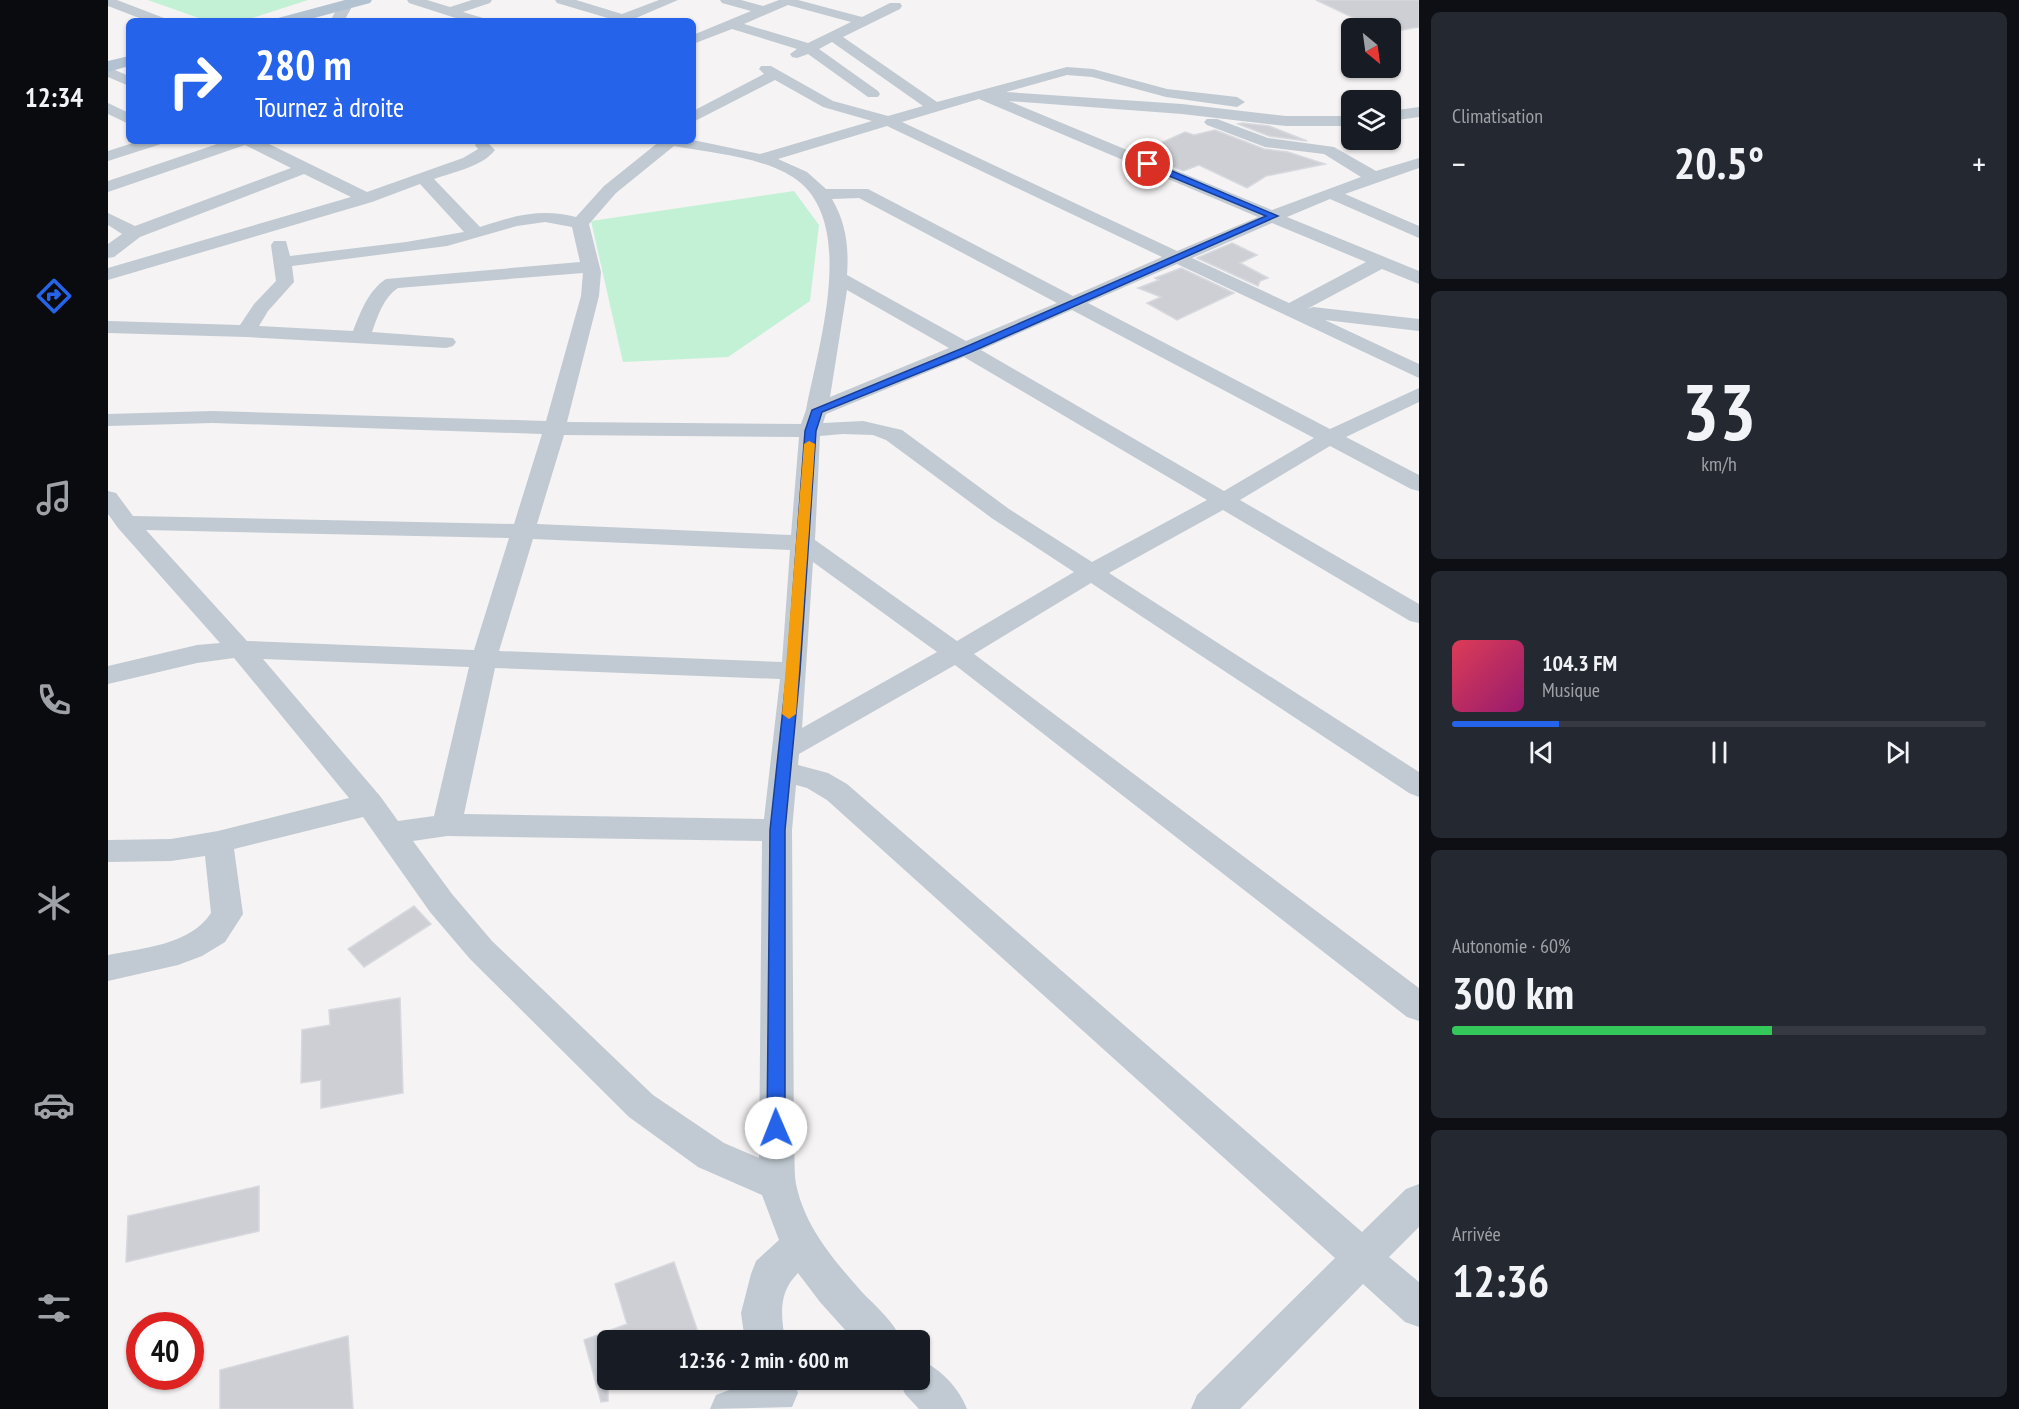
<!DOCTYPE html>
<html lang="fr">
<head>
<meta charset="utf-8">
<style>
  :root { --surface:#171b24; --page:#242831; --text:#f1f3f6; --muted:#9ea1a6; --line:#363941; --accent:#2563eb }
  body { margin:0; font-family:"PT Sans Narrow",sans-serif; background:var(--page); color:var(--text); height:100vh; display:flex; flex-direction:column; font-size:22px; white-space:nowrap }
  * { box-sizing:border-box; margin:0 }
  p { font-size:20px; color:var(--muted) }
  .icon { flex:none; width:33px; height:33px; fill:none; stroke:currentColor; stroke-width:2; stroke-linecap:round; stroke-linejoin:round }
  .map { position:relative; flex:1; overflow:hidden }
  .panel { display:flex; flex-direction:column; gap:12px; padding:12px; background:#0d0f14; width:600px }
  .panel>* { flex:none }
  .banner { position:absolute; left:18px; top:18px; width:570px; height:126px; border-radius:9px; box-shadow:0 2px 4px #0004; background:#2563eb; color:#fff; overflow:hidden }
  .needle { width:39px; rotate:151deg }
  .controls { position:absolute; left:1233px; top:18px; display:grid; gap:12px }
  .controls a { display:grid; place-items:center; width:60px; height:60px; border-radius:9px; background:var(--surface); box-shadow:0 2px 4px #0004; font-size:30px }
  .speed { position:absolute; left:18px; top:1312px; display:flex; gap:12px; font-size:30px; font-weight:700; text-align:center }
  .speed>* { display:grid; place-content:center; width:78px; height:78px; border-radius:50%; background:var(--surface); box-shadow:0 2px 4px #0004; line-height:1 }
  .speed .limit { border:9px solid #d22; background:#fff; color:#111 }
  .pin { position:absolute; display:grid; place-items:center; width:51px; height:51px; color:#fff; margin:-26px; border:3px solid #fff; border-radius:50%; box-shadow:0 2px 6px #0007 }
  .me { position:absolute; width:66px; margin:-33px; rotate:359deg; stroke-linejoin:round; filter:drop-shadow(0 0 4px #0008) }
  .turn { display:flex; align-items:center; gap:21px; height:126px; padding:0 30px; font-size:27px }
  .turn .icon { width:78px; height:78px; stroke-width:2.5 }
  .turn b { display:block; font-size:42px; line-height:51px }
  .big { font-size:45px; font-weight:800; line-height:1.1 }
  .panel .card { flex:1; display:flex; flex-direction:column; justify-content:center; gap:9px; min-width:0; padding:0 21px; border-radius:9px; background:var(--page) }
  .panel .dial { align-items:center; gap:0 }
  .dial b { font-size:78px; line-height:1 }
  .song { display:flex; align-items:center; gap:18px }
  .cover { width:72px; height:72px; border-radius:9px; background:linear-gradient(135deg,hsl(350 70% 55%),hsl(320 70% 35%)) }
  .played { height:6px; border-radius:3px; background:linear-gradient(90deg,var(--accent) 20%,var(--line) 20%) }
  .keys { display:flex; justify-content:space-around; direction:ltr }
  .heat { display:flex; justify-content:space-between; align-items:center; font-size:33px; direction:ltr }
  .charge { height:9px; border-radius:4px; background:linear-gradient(90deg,#34c759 60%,var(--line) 0) }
  .trip { position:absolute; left:489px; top:1330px; width:333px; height:60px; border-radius:9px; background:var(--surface); box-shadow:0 2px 4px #0004; font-weight:800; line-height:60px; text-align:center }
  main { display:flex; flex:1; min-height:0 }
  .menu { display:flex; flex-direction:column; width:108px; justify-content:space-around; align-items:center; background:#090b0e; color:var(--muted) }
  .menu .icon { width:42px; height:42px }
  .menu .active { color:var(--accent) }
  .menu b { font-size:27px; color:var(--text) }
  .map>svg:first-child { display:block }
  .green { fill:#c3f1d5 }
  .building { fill:#cdcfd5; stroke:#d7d9de; stroke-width:1.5 }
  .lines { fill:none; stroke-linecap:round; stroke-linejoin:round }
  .minor { fill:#c1cad2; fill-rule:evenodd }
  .major { fill:#b3c2d1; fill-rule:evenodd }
  .route { fill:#2563eb; stroke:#184099; stroke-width:1.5 }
  .slow { fill:#f59e0b }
</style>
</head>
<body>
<main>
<nav class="menu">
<b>12:34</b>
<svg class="icon active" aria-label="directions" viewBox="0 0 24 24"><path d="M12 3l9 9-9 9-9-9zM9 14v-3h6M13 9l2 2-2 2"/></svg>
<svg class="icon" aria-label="music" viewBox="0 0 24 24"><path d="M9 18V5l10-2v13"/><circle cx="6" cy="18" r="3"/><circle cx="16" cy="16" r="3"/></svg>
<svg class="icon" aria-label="phone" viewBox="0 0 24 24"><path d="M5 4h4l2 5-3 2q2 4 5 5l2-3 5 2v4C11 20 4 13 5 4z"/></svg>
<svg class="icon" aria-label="climate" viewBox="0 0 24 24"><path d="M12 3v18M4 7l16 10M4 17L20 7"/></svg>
<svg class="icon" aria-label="car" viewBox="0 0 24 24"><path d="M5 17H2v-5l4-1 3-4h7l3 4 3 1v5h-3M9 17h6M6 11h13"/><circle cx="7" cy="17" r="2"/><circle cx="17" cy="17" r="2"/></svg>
<svg class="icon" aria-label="filters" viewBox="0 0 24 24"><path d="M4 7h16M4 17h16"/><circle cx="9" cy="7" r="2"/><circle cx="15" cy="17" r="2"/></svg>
</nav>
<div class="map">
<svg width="1311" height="1409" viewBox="0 0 1311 1409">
  <rect width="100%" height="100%" fill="#f5f3f3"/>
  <path class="green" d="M40,0H200L135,21H99Z
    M686,191L711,225L702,301L620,357L515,362L483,221Z"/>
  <path class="building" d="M1208,0H1311V27L1282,32V28H1267Z
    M1134,123L1161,126L1199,141L1161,136L1130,124Z
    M1107,130L1156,149L1180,152L1217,164L1158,176L1139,188L1091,165L1075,171L1054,162L1064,156L1042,148L1077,132L1086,135Z
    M1124,243L1149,255L1132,263L1160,278L1152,281L1150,286L1089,258Z
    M1073,268L1126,293L1069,320L1039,303L1053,297L1030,288L1051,280L1047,278Z
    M306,906L323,924L256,967L240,949Z
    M292,998L295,1093L213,1108V1080L193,1083L194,1030L222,1025L221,1010Z
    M151,1186V1231L18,1262L20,1216Z
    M566,1262L593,1341H500V1401L493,1402L476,1340L519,1324L507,1284Z
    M240,1336L245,1409H112V1370Z"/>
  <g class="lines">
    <path class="minor" d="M0,0H9L56,18L58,21H39L0,6Z
      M299,0H319L342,7L364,0H384L382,3L355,12L375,18L377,21H357L301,3Z
      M447,0H468L514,14L551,0H570L528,18L531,21H501L503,19L449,3Z
      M612,0H633L655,6L671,0H690L754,17L782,3H792L794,6L792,9L735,37L829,102L959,67L985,69L1059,89L1129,97L1137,102L1129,107L1058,97L984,77L959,75L898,92L1074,104L1178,116H1244V126H1178L1074,114L901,101L1164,210L1253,177L1216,154L1157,147L1099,125L1096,122L1099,119H1109L1160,138L1226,147L1268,171L1311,158V168L1237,194L1311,226V238L1222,199L1179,217L1311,271V284L1274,269L1199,309L1205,307L1311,319V331L1217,320L1311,364V378L1069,264L980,303L1222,429L1311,388V402L1238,437L1311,475V491L1303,489L1222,446L1132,500L1311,604V623L1302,621L1115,510L1001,573L1311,772V797L1301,793L983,583L866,654L1311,988V1021L1299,1017L847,665L691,754L690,765L720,773L739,784L1254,1232L1298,1189L1311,1184V1227L1281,1257L1311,1282V1327L1297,1322L1255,1284L1132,1409H1083L1089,1395L1227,1258L719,800L699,788L688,785L684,830L686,1147C687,1159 686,1172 688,1184C697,1227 725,1259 753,1291C768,1307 785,1320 794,1341H747L712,1302L690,1273C670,1293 673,1314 677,1341H637L633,1313L643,1274L648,1261L671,1240L654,1195L590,1167L521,1117L362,959L322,912L255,817L126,849L135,914L117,942L94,956L70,965L0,981V955C35,948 82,945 103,913L97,856L63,861L0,862V840L63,839L110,831L241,798L126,658L89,663L0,684V666L89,645L112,643L10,528L0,514V491L8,493L25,516L406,524L434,434L105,423L0,426V414L105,411L438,421L473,296L475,273L290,288C275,298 270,316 264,332L345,338L348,342L345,346L338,348L138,337L0,333V321L132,325L146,304L168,281L163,245L166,241H178L182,256L298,242L356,232L312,184L264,202L0,280V268L243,197L196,174L32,237L6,257L0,258V244L14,234L0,225V213L27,226L183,168L137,145L0,192V181L118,141H155L259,192L355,158L370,149L367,145L369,142L378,141L387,150C374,167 345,172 326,179L372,227C404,216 434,208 468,217L496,186L552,141L585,140L652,154L764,121L715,107L667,80L585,122V111L656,74L651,69L653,66H663L725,101L780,116L815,106L724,42L711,49L770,91L772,94L770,97H760L700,54L689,58L684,57L682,54L689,49L624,29L585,44V35L643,11L614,3ZM680,5L743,22L700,43L636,24ZM871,99L1150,217L1069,251L794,122ZM779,126L1054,257L965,296L760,189H718L699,172L670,159ZM566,146C603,153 658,157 689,180C749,225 710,347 698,410L693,424L459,422L491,296L493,272L481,224L508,193ZM751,198L949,303L858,341L739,275C741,247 738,223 724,199ZM437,222L464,227L472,262L278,279C260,291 253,311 245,331L151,326L160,311L186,282L184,266L339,246L409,226ZM1164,223L1258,262L1181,303L1084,258ZM739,290L841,348L722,397ZM964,310L1206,438L1116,491L873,350ZM856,357L1099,500L984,562L901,509L794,430L755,421L715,423L718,414ZM735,434L765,435L778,440L885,519L966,572L849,641L707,540L712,436ZM456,435L691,437L683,535L429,524ZM38,530L401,538L366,650L139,641ZM425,539L682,550L674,662L391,651ZM705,562L829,652L694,728ZM155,659L361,667L326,816L290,821L272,796ZM387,668L672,679L656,819L356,814ZM339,836L654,841L651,1158L616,1143L545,1095L384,941L344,894L305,841Z
      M238,1L245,5L236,21H222L233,2Z
      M0,67L21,76V86L0,77Z
      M0,103L21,113V124L0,114Z
      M1311,107V117L1282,121V111Z
      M31,141H55L53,144L0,161V151Z
      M812,1360C833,1369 851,1388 859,1409H811L797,1394L791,1380H812Z
      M648,1380H685L690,1393L684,1407L602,1409L608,1395Z"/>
    <path class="major" d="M237,0H264L262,3L195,21H168L170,18Z
      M21,56V66L0,72V61Z"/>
  </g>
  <path class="route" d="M1037,162H1043L1170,216L863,352L714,412L708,431L692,671L677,830V1128L674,1133L668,1136L661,1133L659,1128L662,830L679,671L697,431L704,410L855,348L1158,216L1037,166Z"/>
  <path class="slow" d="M701,441L707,444L688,714L681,719L674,714L696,444Z"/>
</svg>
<div class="controls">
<a><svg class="needle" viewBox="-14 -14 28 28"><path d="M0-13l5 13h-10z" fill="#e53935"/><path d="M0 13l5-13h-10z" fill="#9ea1a6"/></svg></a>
<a><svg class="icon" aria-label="layers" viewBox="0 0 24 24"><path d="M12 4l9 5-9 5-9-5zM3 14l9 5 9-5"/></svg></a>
</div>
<div class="speed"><div class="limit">40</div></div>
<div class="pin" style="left:1040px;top:164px;background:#d93025"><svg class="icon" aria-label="arrive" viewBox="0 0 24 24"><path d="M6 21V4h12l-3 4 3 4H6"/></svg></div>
<svg class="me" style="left:668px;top:1128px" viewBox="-20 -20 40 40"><circle r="19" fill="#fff"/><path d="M0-13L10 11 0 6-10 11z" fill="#2563eb"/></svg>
<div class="trip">12:36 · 2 min · 600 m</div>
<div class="banner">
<div class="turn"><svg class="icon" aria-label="right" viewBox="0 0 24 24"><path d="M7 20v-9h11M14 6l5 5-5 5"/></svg><div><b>280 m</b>Tournez à droite</div></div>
</div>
</div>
<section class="panel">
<div class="card"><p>Climatisation</p>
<div class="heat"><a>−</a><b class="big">20.5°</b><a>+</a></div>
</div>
<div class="card dial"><b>33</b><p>km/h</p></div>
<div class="card">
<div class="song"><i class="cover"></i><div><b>104.3 FM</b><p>Musique</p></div></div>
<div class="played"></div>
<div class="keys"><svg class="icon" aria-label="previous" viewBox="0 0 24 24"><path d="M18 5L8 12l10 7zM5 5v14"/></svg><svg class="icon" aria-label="pause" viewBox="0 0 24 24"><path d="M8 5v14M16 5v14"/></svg><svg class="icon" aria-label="next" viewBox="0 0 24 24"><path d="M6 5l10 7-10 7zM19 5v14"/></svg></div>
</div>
<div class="card"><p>Autonomie · 60%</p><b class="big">300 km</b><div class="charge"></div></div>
<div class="card"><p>Arrivée</p><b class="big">12:36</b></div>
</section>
</main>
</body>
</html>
